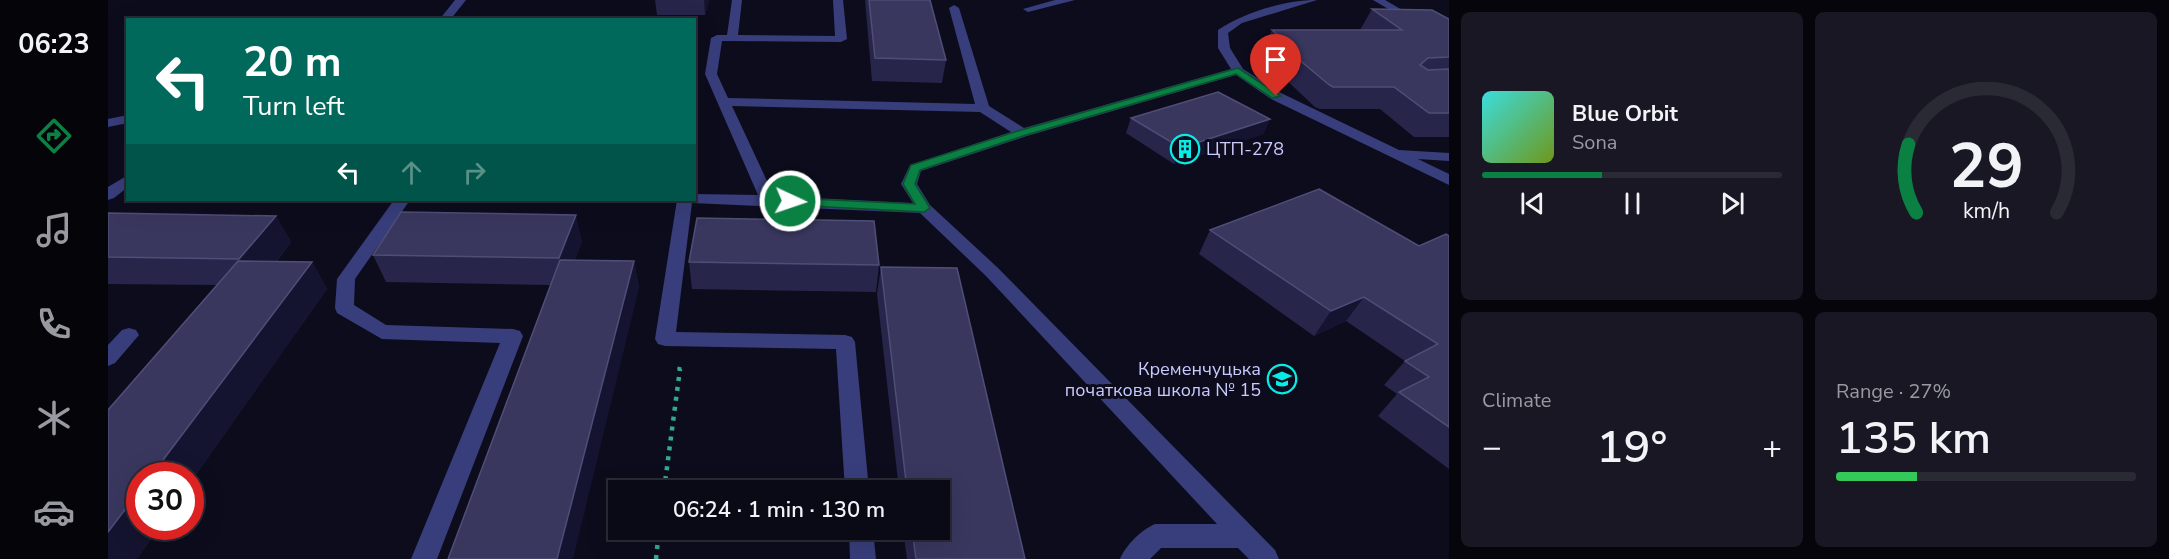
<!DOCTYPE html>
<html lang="en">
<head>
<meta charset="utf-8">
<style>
  :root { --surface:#0a0916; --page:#181723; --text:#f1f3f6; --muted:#999aa1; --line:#2a2a35; --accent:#0b8043 }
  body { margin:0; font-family:"Nunito Sans",sans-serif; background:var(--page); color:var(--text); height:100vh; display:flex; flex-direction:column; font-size:22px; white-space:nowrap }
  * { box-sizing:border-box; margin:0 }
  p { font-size:20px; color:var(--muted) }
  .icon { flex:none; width:33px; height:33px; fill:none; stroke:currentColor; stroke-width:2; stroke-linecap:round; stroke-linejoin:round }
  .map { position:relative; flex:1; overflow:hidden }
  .drawer { display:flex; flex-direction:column; gap:12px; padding:12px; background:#06050c; width:720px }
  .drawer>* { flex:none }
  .hud { position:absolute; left:18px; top:18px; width:570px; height:183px; border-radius:0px; box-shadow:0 6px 24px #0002,0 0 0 2px var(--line); background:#00695c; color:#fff; overflow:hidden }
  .speed { position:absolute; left:18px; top:462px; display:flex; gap:12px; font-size:30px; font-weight:700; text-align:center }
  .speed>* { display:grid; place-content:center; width:78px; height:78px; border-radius:50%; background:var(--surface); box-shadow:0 6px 24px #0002,0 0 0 2px var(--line); line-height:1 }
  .speed .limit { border:9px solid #d22; background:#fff; color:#111 }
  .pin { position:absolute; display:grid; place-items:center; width:51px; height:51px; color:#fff; margin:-62px -26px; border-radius:50% 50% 50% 0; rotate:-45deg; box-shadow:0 0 6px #0007 }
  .pin .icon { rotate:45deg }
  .me { position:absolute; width:66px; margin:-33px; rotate:93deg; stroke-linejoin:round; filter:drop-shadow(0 0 4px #0008) }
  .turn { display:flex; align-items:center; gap:21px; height:126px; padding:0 18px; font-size:27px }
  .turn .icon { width:78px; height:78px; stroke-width:2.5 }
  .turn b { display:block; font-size:42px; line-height:51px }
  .lanes { display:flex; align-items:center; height:57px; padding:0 18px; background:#0003; justify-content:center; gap:30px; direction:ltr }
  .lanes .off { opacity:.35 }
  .big { font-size:45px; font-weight:600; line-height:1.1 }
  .drawer .tile { flex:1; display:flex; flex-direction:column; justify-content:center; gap:9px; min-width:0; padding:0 21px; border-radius:9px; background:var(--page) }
  .drawer .dial { align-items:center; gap:0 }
  .dial svg { height:156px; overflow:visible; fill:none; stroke:var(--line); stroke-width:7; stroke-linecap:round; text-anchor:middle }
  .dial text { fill:var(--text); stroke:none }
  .song { display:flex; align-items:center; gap:18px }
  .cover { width:72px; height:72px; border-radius:9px; background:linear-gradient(135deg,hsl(180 70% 55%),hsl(80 70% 35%)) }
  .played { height:6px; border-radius:3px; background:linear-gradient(90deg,var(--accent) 40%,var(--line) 40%) }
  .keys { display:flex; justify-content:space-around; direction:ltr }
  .heat { display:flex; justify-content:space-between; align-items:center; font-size:33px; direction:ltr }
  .charge { height:9px; border-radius:4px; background:linear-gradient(90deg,#34c759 27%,var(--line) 0) }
  .drawer .tiles { flex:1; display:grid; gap:12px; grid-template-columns:repeat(2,1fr) }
  .trip { position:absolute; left:500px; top:480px; width:342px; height:60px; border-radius:0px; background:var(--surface); box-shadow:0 6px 24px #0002,0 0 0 2px var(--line); font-weight:600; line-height:60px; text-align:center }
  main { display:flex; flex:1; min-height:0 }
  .tabs { display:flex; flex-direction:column; width:108px; justify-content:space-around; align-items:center; background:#040409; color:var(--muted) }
  .tabs .icon { width:42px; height:42px }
  .tabs .on { color:var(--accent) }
  .tabs b { font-size:27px; color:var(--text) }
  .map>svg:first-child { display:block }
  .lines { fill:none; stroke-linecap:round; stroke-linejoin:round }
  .path-far1 { stroke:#30ab93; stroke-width:4; stroke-dasharray:3 4.5; stroke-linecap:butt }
  .path { stroke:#30ab93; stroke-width:4.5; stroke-dasharray:4 6; stroke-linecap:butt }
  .minor { fill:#383e7b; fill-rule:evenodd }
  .wall { fill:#27254a }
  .shaded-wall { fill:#151430 }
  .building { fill:#39375e; stroke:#4f4e77; stroke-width:1.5 }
  .route { fill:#0b8043; stroke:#07532c; stroke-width:1.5 }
  .labels { text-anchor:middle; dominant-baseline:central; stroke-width:6; stroke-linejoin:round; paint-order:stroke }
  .poi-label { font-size:18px; fill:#c9cafd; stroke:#0d0c1d; text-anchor:start }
</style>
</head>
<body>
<main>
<nav class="tabs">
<b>06:23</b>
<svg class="icon on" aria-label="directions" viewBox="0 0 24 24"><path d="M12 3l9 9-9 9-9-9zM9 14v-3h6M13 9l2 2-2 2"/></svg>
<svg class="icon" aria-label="music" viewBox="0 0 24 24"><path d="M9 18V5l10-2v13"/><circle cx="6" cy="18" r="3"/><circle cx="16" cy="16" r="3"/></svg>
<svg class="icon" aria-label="phone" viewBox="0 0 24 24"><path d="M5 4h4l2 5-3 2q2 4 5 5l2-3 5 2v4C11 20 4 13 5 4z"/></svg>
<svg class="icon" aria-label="climate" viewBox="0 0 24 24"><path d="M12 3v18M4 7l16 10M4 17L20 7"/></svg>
<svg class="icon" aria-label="car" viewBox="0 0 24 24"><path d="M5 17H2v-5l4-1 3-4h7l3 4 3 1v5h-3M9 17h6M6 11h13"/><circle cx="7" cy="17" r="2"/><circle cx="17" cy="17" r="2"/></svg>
</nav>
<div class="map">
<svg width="1341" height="559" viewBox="0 0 1341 559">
  <rect width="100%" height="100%" fill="#0d0c1d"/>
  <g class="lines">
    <path class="path-far1" d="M571,370L572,366"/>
    <path class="path" d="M556,490L572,369
      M548,559L551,530"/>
    <path class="minor" d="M347,0H358L342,20H331Z
      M624,0H634L630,35L727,36L725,0H735L739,39L733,42L614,41L609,74L620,98L867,104L841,8L846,5L851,8L881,106L916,128L1123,69L1110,48V30C1137,12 1177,0 1209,0L1134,23L1120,33L1122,48L1135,69L1173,93L1291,150L1341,153V161L1310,159L1341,174V185L1163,99L1128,75L919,136L813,171L809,184L822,205L890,268L1167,550L1171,559H1141L1130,548H1053L1042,559H1012C1018,545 1033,530 1047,524H1109L878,276L812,213L584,203L568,332L737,335L744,337L747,342L761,490H737L728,349L557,346L550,344L547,339L569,200H586V194L650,195L597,74L603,38L609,35H619ZM624,106L872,112L903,132L802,165L793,184L805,203L666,196Z
      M947,0H967L920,12L915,9Z
      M1265,0H1277L1341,37V45Z
      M20,115V123L0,127V119Z
      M20,175V187L6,198L0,200V187Z
      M286,200H302L247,279L246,305L278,325L405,329L412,331L415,336L329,559H303L392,343L274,339L229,313L227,308L229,279Z
      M21,328L28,330L31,335L7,363L0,366V345L14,330Z
      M741,530H765L768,559H742Z"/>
  </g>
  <path class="wall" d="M547,0H601L597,15H549Z
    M757,0H822L838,60L834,83L764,81Z
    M1264,9L1341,19V137H1306L1272,109H1212L1207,107L1160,63L1162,59L1154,52L1164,30H1253H1252Z
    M1023,118L1162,119L1155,134L1066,164L1018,133Z
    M0,213L168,216L183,242L168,262H204L219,289L82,483V476H32V526H52L29,559H0V410L109,285L0,284Z
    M1102,230L1311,246L1341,236V469L1270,416L1289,394L1276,385L1297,361L1238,321L1206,336L1091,254Z
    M474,241L467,260L526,261L531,288L443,285L278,282L265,255Z
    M581,262L771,265L768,292L584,289Z
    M773,267L917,559H799L795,530H831V490H791L769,294Z"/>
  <path class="shaded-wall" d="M596,0H601L597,15Z
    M1162,119L1155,134L1066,164L1073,148Z
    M468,215L474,241L458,285L451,258Z
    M168,216L183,242L148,286L131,259Z
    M526,261L531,288L465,559H449Z
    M204,262L219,289L82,483V476H43Z
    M1256,297L1238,321L1206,336L1223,311Z
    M32,490V526H52L29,559H0V532Z"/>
  <path class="building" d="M761,0H822L838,60L767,58Z
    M1264,9L1324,10L1341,19V57L1320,58L1312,65L1320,70L1341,69V113H1321L1286,87H1225L1220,84L1170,42H1178L1164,30H1294Z
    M1110,92L1162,119L1073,148L1023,118Z
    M1211,189L1311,246L1338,234L1341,236V427L1291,392L1321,377L1297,361L1330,344L1256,297L1223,311L1102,230Z
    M293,212L468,215L451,258L265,255Z
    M0,213L168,216L131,259L0,257Z
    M589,218L766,221L771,265L581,262Z
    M452,260L526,261L449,559H340Z
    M130,261L204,262L43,476H32V490L0,532V410Z
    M773,267L849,268L917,559H808L804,530H831V490H799Z"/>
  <path class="route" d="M1130,68L1173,96L1164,98L1128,74L918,135L812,170L807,184L822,208L816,212L682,205L676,201L682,198L807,204L795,184L803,165L910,131Z"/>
  <defs>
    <g id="building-ring" transform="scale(1.5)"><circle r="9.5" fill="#0d0c1d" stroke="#07ece5" stroke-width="1.5"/><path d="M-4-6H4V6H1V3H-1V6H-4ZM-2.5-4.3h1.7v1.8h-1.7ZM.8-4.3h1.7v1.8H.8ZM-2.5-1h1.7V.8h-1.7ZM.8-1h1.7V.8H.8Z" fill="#07ece5"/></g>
    <g id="school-ring" transform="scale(1.5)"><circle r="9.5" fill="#0d0c1d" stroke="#07ece5" stroke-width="1.5"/><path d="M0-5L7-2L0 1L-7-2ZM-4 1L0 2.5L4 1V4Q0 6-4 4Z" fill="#07ece5"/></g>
  </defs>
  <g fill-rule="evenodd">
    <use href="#building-ring" x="1077" y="149"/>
    <use href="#school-ring" x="1174" y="379"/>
  </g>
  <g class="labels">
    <g class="poi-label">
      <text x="1098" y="149">ЦТП-278</text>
      <text x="1153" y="369" text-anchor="end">Кременчуцька<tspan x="1153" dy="21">початкова школа № 15</tspan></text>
    </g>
  </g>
</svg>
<div class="speed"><div class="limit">30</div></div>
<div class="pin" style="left:1168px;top:96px;background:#d93025"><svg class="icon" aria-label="arrive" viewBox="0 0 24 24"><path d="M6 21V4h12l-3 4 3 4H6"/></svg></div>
<svg class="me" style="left:682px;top:201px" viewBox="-20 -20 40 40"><circle r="17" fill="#0b8043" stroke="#fff" stroke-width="3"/><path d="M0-11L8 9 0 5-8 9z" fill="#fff"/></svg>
<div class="trip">06:24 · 1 min · 130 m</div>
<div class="hud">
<div class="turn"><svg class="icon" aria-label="left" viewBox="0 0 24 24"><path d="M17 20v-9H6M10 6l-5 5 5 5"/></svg><div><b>20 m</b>Turn left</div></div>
<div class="lanes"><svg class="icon" aria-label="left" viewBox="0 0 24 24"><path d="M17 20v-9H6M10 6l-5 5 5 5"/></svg><svg class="icon off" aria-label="ahead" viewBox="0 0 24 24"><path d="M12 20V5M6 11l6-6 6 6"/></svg><svg class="icon off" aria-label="right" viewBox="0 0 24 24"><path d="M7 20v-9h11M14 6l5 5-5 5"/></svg></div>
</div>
</div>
<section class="drawer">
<div class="tiles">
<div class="tile">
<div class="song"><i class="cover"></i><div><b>Blue Orbit</b><p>Sona</p></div></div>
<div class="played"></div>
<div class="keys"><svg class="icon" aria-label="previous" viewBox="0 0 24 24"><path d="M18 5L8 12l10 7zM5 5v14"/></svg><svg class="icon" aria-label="pause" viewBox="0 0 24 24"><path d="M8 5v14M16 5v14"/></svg><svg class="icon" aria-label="next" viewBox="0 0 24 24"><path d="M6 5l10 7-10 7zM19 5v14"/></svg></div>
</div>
<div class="tile dial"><svg viewBox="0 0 100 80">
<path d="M14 69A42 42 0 1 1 86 69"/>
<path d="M14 69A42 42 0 0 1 10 34" stroke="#0b8043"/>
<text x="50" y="56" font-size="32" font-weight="700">29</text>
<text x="50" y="72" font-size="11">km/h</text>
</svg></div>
<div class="tile"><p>Climate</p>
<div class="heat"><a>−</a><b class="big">19°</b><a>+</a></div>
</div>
<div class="tile"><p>Range · 27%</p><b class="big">135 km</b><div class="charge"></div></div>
</div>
</section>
</main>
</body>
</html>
